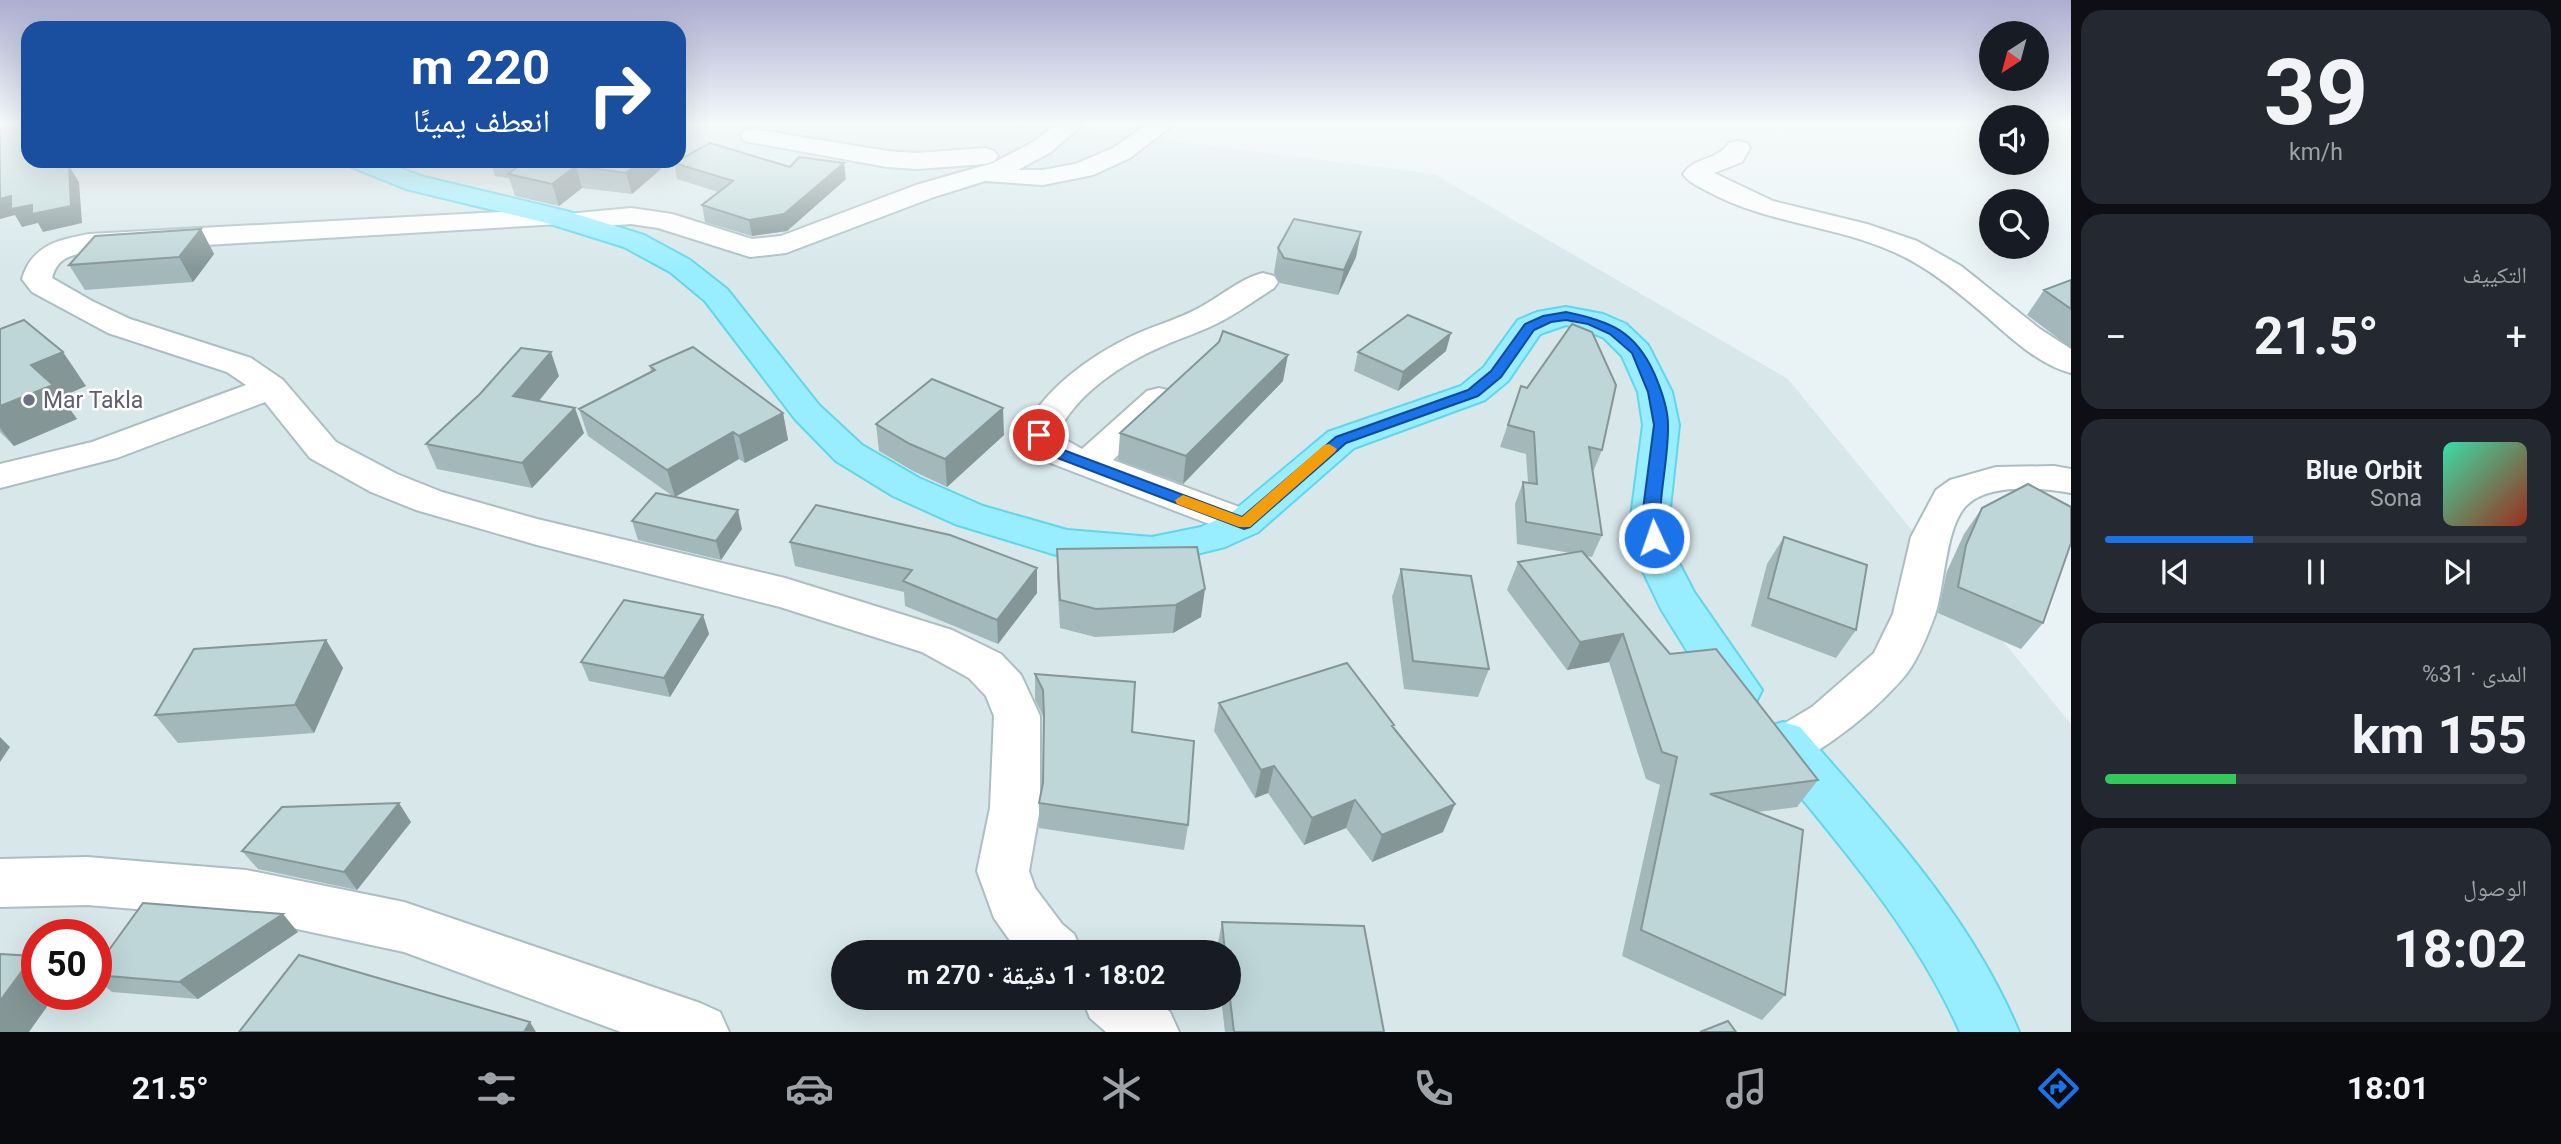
<!DOCTYPE html>
<html lang="ar">
<head>
<meta charset="utf-8">
<style>
  :root { --surface:#171b24; --page:#242831; --text:#f1f3f6; --muted:#9ea1a6; --line:#363941; --accent:#1a73e8 }
  body { margin:0; font-family:Roboto,"Noto Naskh Arabic",sans-serif; background:var(--page); color:var(--text); direction:rtl; height:100vh; display:flex; flex-direction:column; font-size:26px; white-space:nowrap }
  * { box-sizing:border-box; margin:0 }
  p { font-size:23px; color:var(--muted) }
  .icon { flex:none; width:38px; height:38px; fill:none; stroke:currentColor; stroke-width:2; stroke-linecap:round; stroke-linejoin:round }
  .map { position:relative; flex:1; overflow:hidden; direction:ltr }
  .side { display:flex; flex-direction:column; gap:10px; padding:10px; background:#0d0f14; width:490px }
  .side>* { flex:none }
  .hud { position:absolute; left:21px; top:21px; width:665px; height:147px; border-radius:21px; box-shadow:0 7px 28px #0002; direction:rtl; background:#1a4fa0; color:#fff; overflow:hidden }
  .needle { width:46px; rotate:216deg }
  .buttons { position:absolute; left:1979px; top:21px; display:grid; gap:14px }
  .buttons a { display:grid; place-items:center; width:70px; height:70px; border-radius:50%; background:var(--surface); box-shadow:0 7px 28px #0002; font-size:35px }
  .speed { position:absolute; left:21px; top:919px; display:flex; gap:14px; font-size:35px; font-weight:700; text-align:center }
  .speed>* { display:grid; place-content:center; width:91px; height:91px; border-radius:50%; background:var(--surface); box-shadow:0 7px 28px #0002; line-height:1 }
  .speed .limit { border:10px solid #d22; background:#fff; color:#111 }
  .pin { position:absolute; display:grid; place-items:center; width:60px; height:60px; color:#fff; margin:-30px; border:4px solid #fff; border-radius:50%; box-shadow:0 2px 7px #0007 }
  .me { position:absolute; width:77px; margin:-38px; rotate:357deg; stroke-linejoin:round; filter:drop-shadow(0 0 5px #0008) }
  .turn { display:flex; align-items:center; gap:24px; height:147px; padding:0 21px; font-size:32px }
  .turn .icon { width:91px; height:91px; stroke-width:2.5 }
  .turn b { display:block; font-size:49px; line-height:60px }
  .big { font-size:52px; font-weight:700; line-height:1.1 }
  .side .tile { flex:1; display:flex; flex-direction:column; justify-content:center; gap:10px; min-width:0; padding:0 24px; border-radius:21px; background:var(--page) }
  .side .dial { align-items:center; gap:0 }
  .dial b { font-size:91px; line-height:1 }
  .song { display:flex; align-items:center; gap:21px }
  .cover { width:84px; height:84px; border-radius:10px; background:linear-gradient(135deg,hsl(160 70% 55%),hsl(10 70% 35%)) }
  .played { height:7px; border-radius:4px; background:linear-gradient(90deg,var(--accent) 35%,var(--line) 35%) }
  .keys { display:flex; justify-content:space-around; direction:ltr }
  .heat { display:flex; justify-content:space-between; align-items:center; font-size:38px; direction:ltr }
  .charge { height:10px; border-radius:5px; background:linear-gradient(90deg,#34c759 31%,var(--line) 0) }
  .trip { position:absolute; left:831px; top:940px; width:410px; height:70px; border-radius:35px; background:var(--surface); box-shadow:0 7px 28px #0002; font-weight:700; line-height:70px; text-align:center; direction:rtl }
  .tabs { display:flex; height:112px; justify-content:space-around; align-items:center; background:#090b0e; color:var(--muted) }
  .tabs .icon { width:49px; height:49px }
  .tabs .active { color:var(--accent) }
  .tabs b { font-size:32px; color:var(--text) }
  main { display:flex; flex:1; min-height:0 }
  .map>svg:first-child { display:block }
  .residential { fill:#d7e7ea; fill-rule:evenodd }
  .lines { fill:none; stroke-linecap:round; stroke-linejoin:round }
  .minor-casing { stroke:#abbfc2; stroke-width:4 }
  .major-casing { stroke:#61d6eb; stroke-width:4 }
  .minor { fill:#fff; fill-rule:evenodd }
  .major { fill:#98eeff; fill-rule:evenodd }
  .wall { fill:#a3b8ba }
  .shaded-wall { fill:#859697 }
  .building { fill:#bed6d8; stroke:#859697; stroke-width:2 }
  .route { fill:#1a73e8; stroke:#114b97; stroke-width:2 }
  .slow { fill:#f59e0b }
  .worship-dot { fill:#6b7280; stroke:#fff; stroke-width:2.5 }
  .labels { text-anchor:middle; dominant-baseline:central; stroke-width:5; stroke-linejoin:round; paint-order:stroke }
  .worship-label { font-size:23px; fill:#5b616d; stroke:#fff; text-anchor:start }
</style>
</head>
<body>
<main>
<section class="side">
<div class="tile dial"><b>39</b><p>km/h</p></div>
<div class="tile"><p>التكييف</p>
<div class="heat"><a>−</a><b class="big">21.5°</b><a>+</a></div>
</div>
<div class="tile">
<div class="song"><i class="cover"></i><div><b>Blue Orbit</b><p>Sona</p></div></div>
<div class="played"></div>
<div class="keys"><svg class="icon" aria-label="previous" viewBox="0 0 24 24"><path d="M18 5L8 12l10 7zM5 5v14"/></svg><svg class="icon" aria-label="pause" viewBox="0 0 24 24"><path d="M8 5v14M16 5v14"/></svg><svg class="icon" aria-label="next" viewBox="0 0 24 24"><path d="M6 5l10 7-10 7zM19 5v14"/></svg></div>
</div>
<div class="tile"><p>المدى · 31%</p><b class="big">155 km</b><div class="charge"></div></div>
<div class="tile"><p>الوصول</p><b class="big">18:02</b></div>
</section>
<div class="map">
<svg width="2071" height="1032" viewBox="0 0 2071 1032">
  <rect width="100%" height="100%" fill="#e9f3f5"/>
  <path class="residential" d="M0,125L28,161H679V125H1043L1434,174L1788,379L2071,724V1032H0ZM37,934H96V994H37ZM844,952H1228V998H844Z"/>
  <g class="lines">
    <g class="minor-casing">
      <path id="minor" d="M1055,125H1082L1051,152L1018,170H1043L1075,164L1113,148L1146,125H1173L1130,158L1093,175L1043,185L985,181L934,197L786,253L750,257L658,228L631,224L571,229L560,224L89,252C70,255 57,258 52,278L92,301L130,319L251,358L283,380L336,442L397,474L442,492L537,519L785,578L952,630L1001,654L1021,675L1040,716V808L1029,871L1035,888L1062,924L1074,934L1082,952H1018L994,918L977,871L990,808L994,716L986,696L969,678L922,652L780,607L537,545L416,510L371,492L310,458L265,402L117,458L0,488V464L92,442L246,385L227,372L108,333L32,292L22,279C32,245 58,240 89,234L556,209L567,214L631,208L672,214L752,239L781,236L916,185L993,163L1033,142Z
        M753,129L887,151L917,153L985,148L994,151L998,156L994,161L985,164L917,169L887,167L744,141L741,136L744,131Z
        M1738,141L1747,143L1750,148L1742,162L1714,173L1773,201L1867,224L1917,241L1961,266L2040,329L2071,349V373C2036,364 2006,333 1979,310C1953,288 1927,267 1896,253C1836,225 1768,224 1709,192C1700,187 1689,183 1683,174C1695,156 1717,161 1729,143Z
        M1263,273L1274,276L1278,282L1274,288C1255,300 1238,313 1218,323C1200,332 1181,338 1163,346C1123,363 1075,394 1057,435L1082,449L1147,391L1159,388L1171,391L1176,398L1171,405L1113,460L1258,514L1263,523L1258,532L1244,536L1230,532L1048,462L1030,452L1021,435C1043,390 1088,357 1132,336C1153,326 1176,320 1197,309C1219,298 1239,279 1263,273Z
        M2054,466L2071,469V493C2042,488 1992,483 1968,504C1945,524 1945,587 1935,615C1928,634 1917,662 1904,677C1884,700 1857,724 1832,741C1809,756 1799,769 1770,760L1763,746L1770,732L1812,707L1874,653L1893,614L1911,537L1936,490L1950,480L1996,467Z
        M87,857L246,870L404,902L700,1003L720,1012L729,1032H621L404,952L246,918L87,905L0,907V859Z
        M1082,998H1153L1170,1012L1179,1032H1106L1090,1018Z"/>
    </g>
    <g class="major-casing">
      <path id="major" d="M345,161H381L424,177L566,211L644,235L690,260L727,289L819,405L862,445L919,478L983,506L1067,530L1152,537L1201,527L1230,514L1328,432L1461,386L1484,367L1518,320L1537,312L1566,307L1603,314L1626,324L1648,345L1672,392L1679,425L1669,517L1677,559L1694,592L1762,690L1756,702L1740,708L1724,702L1702,675L1661,609L1637,559L1631,517L1643,425L1638,392L1622,356L1604,338L1583,329L1566,325L1540,334L1508,381L1485,400L1354,448L1258,532L1225,547L1152,565L1066,558L955,524L893,496L836,461L795,419L705,301L670,272L624,247L547,223L406,189L349,166Z
        M1783,722L1800,727C1882,822 1970,914 2019,1032H1960C1914,928 1837,842 1766,755L1760,741L1766,727Z"/>
    </g>
    <use href="#minor" class="minor"/>
    <use href="#major" class="major"/>
  </g>
  <path class="wall" d="M467,161H659L661,169L632,194L582,188L559,206L515,196L509,178L495,176L491,164Z
    M674,163L790,167L846,179L787,231L752,236L705,222L702,205L718,192L677,179Z
    M201,229L214,254L193,282L85,290L69,265Z
    M1361,232L1356,257L1338,295L1280,283L1274,273L1278,248Z
    M2071,280V348L2027,315L2044,290Z
    M0,329L86,386L61,397L77,419L14,446L0,432Z
    M1446,351L1398,391L1354,371L1358,352Z
    M650,366L783,413L788,440L745,463L739,459L675,497L742,529L721,560L638,540L632,521L674,497L588,436L579,409L651,372Z
    M559,376L539,401L584,433L532,488L437,469L426,444Z
    M1283,381L1183,484L1118,460L1120,433Z
    M1521,386L1602,450L1593,472L1602,535L1592,557L1587,556L1670,654L1818,780L1797,807L1757,812L1785,995L1762,1020L1622,956L1660,785L1646,779L1609,662L1567,670L1507,590L1518,562L1571,553L1517,544L1515,504L1523,482H1528L1526,454L1500,447Z
    M876,424L1004,435L947,487L913,471L879,451Z
    M1982,508L2069,548L2043,623L2021,649L1938,613L1947,571L1964,534Z
    M1784,537L1856,630L1836,658L1751,626L1767,564Z
    M790,542L1037,593L998,644L905,606L904,592L795,566Z
    M1057,549L1201,617L1173,633L1095,637L1060,628L1057,577Z
    M1401,569L1489,669L1478,697L1404,689L1392,597Z
    M703,615L709,634L670,697L589,681L581,662Z
    M326,640L343,668L314,733L178,743L155,715Z
    M1035,674L1132,732L1188,825L1184,850L1039,828V803L1043,783V716L1035,700Z
    M1219,703L1393,728L1443,832L1372,862L1346,828L1304,845L1268,793L1255,798L1214,731Z
    M411,822L357,890L258,869L242,851Z
    M1222,922L1384,1032H1225L1221,998H1228V952H1217V948Z
    M298,932L198,999L112,992L96,979V968Z"/>
  <path class="shaded-wall" d="M65,161H91L69,166L79,182L82,223L43,232L38,223L22,227L15,215L0,219V199Z
    M640,161H659L661,169L632,194L626,173Z
    M844,163L846,179L787,231L752,236L749,220Z
    M576,166L582,188L559,206L552,184Z
    M201,229L214,254L193,282L179,257Z
    M1361,232L1356,257L1338,295L1344,270Z
    M1451,333L1446,351L1398,391L1403,372Z
    M63,352L86,386L61,397L77,419L14,446L0,428V406L31,365Z
    M551,352L559,376L522,421L513,396Z
    M1288,355L1283,381L1183,484L1186,456Z
    M575,408L584,433L532,488L522,463Z
    M1003,408L1004,435L947,487L945,459Z
    M783,413L788,440L745,463L739,436Z
    M733,432L739,459L675,497L667,470Z
    M738,510L742,529L721,560L716,541Z
    M1037,568V593L998,644L997,620Z
    M1205,589L1201,617L1173,633L1176,605Z
    M703,615L709,634L670,697L664,678Z
    M1623,634L1609,662L1567,670L1580,642Z
    M326,640L343,668L314,733L295,705Z
    M0,737L10,747L0,762Z
    M1274,766L1268,793L1255,798L1261,770Z
    M1355,800L1346,828L1304,845L1312,818Z
    M399,803L411,822L357,890L344,872Z
    M1455,804L1443,832L1372,862L1382,835Z
    M283,914L298,932L198,999L179,982Z
    M33,956L37,959V994H56L29,1032H0V1001Z
    M530,1022L536,1032H524Z"/>
  <path class="building" d="M0,125H28V161H66L69,165L71,206L32,214V205L11,209V196L0,199Z
    M710,143L790,167L799,157L844,163L784,214L749,220L702,205L733,181L674,163Z
    M526,161H640L626,173L576,166L552,184L508,174Z
    M1294,219L1361,232L1344,270L1284,258L1278,248Z
    M201,229L179,257L69,265L95,236Z
    M2071,280V309L2044,290Z
    M1408,315L1451,333L1403,372L1358,352Z
    M24,320L63,352L31,365L53,385L0,406V329Z
    M1572,324L1592,332L1616,385L1602,450L1589,447L1602,535L1526,522L1523,482L1537,484L1534,432L1508,425L1521,386L1527,388Z
    M1223,331L1288,355L1186,456L1120,433L1219,342Z
    M693,347L783,413L739,436L733,432L667,470L579,409L655,370L650,366Z
    M521,348L551,352L513,396L575,408L522,463L426,444L480,394Z
    M932,379L1003,408L945,459L910,444L876,424Z
    M2028,484L2071,507V543L2043,623L1958,587L1966,545L1982,508Z
    M656,493L738,510L716,541L632,521Z
    M816,505L950,535L1037,568L997,620L903,581L912,570L790,542Z
    M1784,537L1867,565L1856,630L1768,598Z
    M1197,547L1205,589L1176,605L1096,609L1060,600L1057,549Z
    M1582,551L1670,654L1716,649L1818,780L1710,794L1803,830L1785,995L1641,930L1677,757L1662,752L1623,634L1580,642L1518,562Z
    M1401,569L1471,576L1489,669L1413,661Z
    M624,600L703,615L664,678L581,662Z
    M326,640L295,705L155,715L194,649Z
    M1347,663L1394,725L1392,726L1455,804L1382,835L1355,800L1312,818L1274,766L1261,770L1219,703Z
    M1035,674L1135,682L1132,732L1194,741L1188,825L1039,803L1043,783L1044,715L1043,690Z
    M399,803L344,872L242,851L282,807Z
    M143,903L283,914L179,982L96,975V968Z
    M1222,922L1364,926L1384,1032H1234L1228,982V952H1225Z
    M0,954L33,956L0,1001Z
    M299,955L530,1022L524,1032H239Z
    M1728,1021L1736,1032H1700Z"/>
  <linearGradient id="sky" x2="0" y2="1"><stop stop-color="#adadd1"/><stop offset="0.46" stop-color="#f5fafa"/><stop offset="1" stop-color="#f5fafa" stop-opacity="0"/></linearGradient>
  <rect width="2071" height="269" fill="url(#sky)"/>
  <path class="route" d="M1566,312C1610,321 1635,331 1654,373C1661,389 1668,407 1668,425C1669,463 1656,500 1662,538L1659,542H1648L1642,517L1654,425L1648,392L1632,353L1610,334L1588,324L1566,320L1551,322L1534,330L1501,377L1478,396L1346,443L1250,527L1244,529L1055,457L1038,448L1031,435L1039,431L1044,432L1049,441L1066,451L1242,517L1336,437L1468,390L1491,371L1525,324L1543,316Z"/>
  <path class="slow" d="M1329,444L1337,449L1335,452L1250,527H1239L1177,504L1175,500L1183,495L1242,517L1324,445Z"/>
  <circle class="worship-dot" cx="29" cy="400" r="7"/>
  <g class="labels">
    <g class="worship-label">
      <text x="43" y="400">Mar Takla</text>
    </g>
  </g>
</svg>
<div class="buttons">
<a><svg class="needle" viewBox="-14 -14 28 28"><path d="M0-13l5 13h-10z" fill="#e53935"/><path d="M0 13l5-13h-10z" fill="#9ea1a6"/></svg></a>
<a><svg class="icon" aria-label="sound" viewBox="0 0 24 24"><path d="M4 9h4l5-4v14l-5-4H4zM17 9q2 3 0 6"/></svg></a>
<a><svg class="icon" aria-label="search" viewBox="0 0 24 24"><circle cx="10" cy="10" r="6"/><path d="M15 15l6 6"/></svg></a>
</div>
<div class="speed"><div class="limit">50</div></div>
<div class="pin" style="left:1039px;top:435px;background:#d93025"><svg class="icon" aria-label="arrive" viewBox="0 0 24 24"><path d="M6 21V4h12l-3 4 3 4H6"/></svg></div>
<svg class="me" style="left:1654px;top:538px" viewBox="-20 -20 40 40"><circle r="17" fill="#1a73e8" stroke="#fff" stroke-width="3"/><path d="M0-11L8 9 0 5-8 9z" fill="#fff"/></svg>
<div class="trip">18:02 · 1 دقيقة · 270 m</div>
<div class="hud">
<div class="turn"><svg class="icon" aria-label="right" viewBox="0 0 24 24"><path d="M7 20v-9h11M14 6l5 5-5 5"/></svg><div><b>220 m</b>انعطف يمينًا</div></div>
</div>
</div>
</main>
<nav class="tabs">
<b>18:01</b>
<svg class="icon active" aria-label="directions" viewBox="0 0 24 24"><path d="M12 3l9 9-9 9-9-9zM9 14v-3h6M13 9l2 2-2 2"/></svg>
<svg class="icon" aria-label="music" viewBox="0 0 24 24"><path d="M9 18V5l10-2v13"/><circle cx="6" cy="18" r="3"/><circle cx="16" cy="16" r="3"/></svg>
<svg class="icon" aria-label="phone" viewBox="0 0 24 24"><path d="M5 4h4l2 5-3 2q2 4 5 5l2-3 5 2v4C11 20 4 13 5 4z"/></svg>
<svg class="icon" aria-label="climate" viewBox="0 0 24 24"><path d="M12 3v18M4 7l16 10M4 17L20 7"/></svg>
<svg class="icon" aria-label="car" viewBox="0 0 24 24"><path d="M5 17H2v-5l4-1 3-4h7l3 4 3 1v5h-3M9 17h6M6 11h13"/><circle cx="7" cy="17" r="2"/><circle cx="17" cy="17" r="2"/></svg>
<svg class="icon" aria-label="filters" viewBox="0 0 24 24"><path d="M4 7h16M4 17h16"/><circle cx="9" cy="7" r="2"/><circle cx="15" cy="17" r="2"/></svg>
<b>21.5°</b>
</nav>
</body>
</html>
